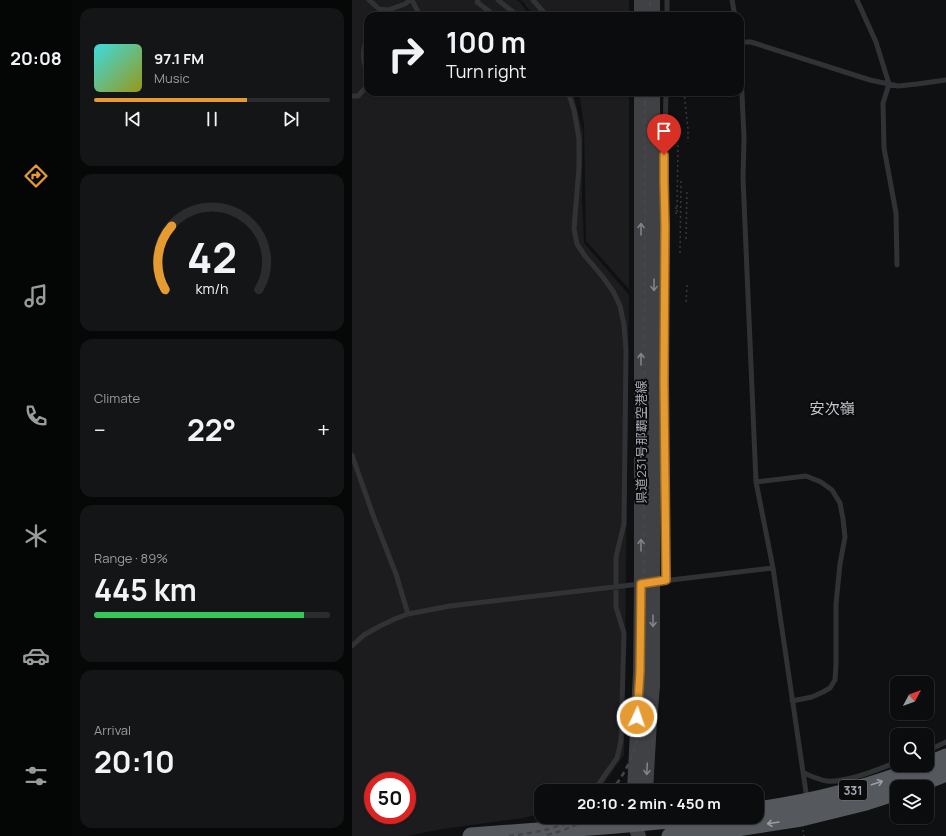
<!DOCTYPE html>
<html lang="en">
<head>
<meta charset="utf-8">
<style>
  :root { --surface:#0b0c0d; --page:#141516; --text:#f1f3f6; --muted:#9a9b9d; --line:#2b2c2e; --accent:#e69b32 }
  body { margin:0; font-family:Manrope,"Noto Sans JP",sans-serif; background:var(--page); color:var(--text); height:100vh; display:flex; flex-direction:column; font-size:15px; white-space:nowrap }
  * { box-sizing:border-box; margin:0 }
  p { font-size:13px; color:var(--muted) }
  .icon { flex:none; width:22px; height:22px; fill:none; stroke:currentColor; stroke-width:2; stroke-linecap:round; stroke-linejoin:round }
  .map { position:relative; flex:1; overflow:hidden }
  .drawer { display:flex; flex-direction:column; gap:8px; padding:8px; background:#060707; width:280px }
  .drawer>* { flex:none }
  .top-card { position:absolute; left:12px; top:12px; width:380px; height:84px; border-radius:12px; box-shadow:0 1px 3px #0004,0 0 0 1px var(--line); background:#0b0c0d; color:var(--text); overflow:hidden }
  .needle { width:26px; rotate:49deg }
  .buttons { position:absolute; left:538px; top:676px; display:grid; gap:8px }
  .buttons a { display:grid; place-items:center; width:44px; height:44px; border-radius:8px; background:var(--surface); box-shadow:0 1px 3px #0004,0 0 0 1px var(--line); font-size:20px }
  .speed { position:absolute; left:12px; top:772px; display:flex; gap:8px; font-size:20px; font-weight:700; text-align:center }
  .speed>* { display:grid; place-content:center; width:52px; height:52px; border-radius:50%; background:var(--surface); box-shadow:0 1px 3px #0004,0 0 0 1px var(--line); line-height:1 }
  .speed .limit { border:6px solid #d22; background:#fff; color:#111 }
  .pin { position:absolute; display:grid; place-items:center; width:34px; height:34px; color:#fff; margin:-41px -17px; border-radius:50% 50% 50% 0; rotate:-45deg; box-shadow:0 0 4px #0007 }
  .pin .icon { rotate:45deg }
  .me { position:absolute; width:44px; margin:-22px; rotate:3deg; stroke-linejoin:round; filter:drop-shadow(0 0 3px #0008) }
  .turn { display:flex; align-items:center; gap:14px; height:84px; padding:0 16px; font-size:18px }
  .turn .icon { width:52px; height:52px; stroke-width:2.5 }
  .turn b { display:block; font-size:28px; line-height:34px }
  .big { font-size:30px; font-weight:700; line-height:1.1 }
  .drawer .widget { flex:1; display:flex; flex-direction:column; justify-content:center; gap:6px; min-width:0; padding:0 14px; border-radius:12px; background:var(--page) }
  .drawer .dial { align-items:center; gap:0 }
  .dial svg { height:104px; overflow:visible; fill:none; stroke:var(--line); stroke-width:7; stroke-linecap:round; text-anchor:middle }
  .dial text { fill:var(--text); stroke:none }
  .song { display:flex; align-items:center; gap:12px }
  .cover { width:48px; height:48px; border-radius:6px; background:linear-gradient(135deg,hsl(180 70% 55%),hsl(60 70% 35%)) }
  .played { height:4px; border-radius:2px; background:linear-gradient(90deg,var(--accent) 65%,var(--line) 65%) }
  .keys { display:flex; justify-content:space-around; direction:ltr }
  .heat { display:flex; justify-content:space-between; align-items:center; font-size:22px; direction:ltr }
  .charge { height:6px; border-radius:3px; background:linear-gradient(90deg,#34c759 89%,var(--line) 0) }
  .trip { position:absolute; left:182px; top:784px; width:230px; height:40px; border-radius:12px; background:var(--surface); box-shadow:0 1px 3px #0004,0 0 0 1px var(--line); font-weight:700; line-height:40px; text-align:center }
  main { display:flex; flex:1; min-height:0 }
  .menu { display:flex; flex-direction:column; width:72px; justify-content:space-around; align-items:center; background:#040505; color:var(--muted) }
  .menu .icon { width:28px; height:28px }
  .menu .on { color:var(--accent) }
  .menu b { font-size:18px; color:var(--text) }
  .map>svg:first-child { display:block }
  .built { fill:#1c1c1e; fill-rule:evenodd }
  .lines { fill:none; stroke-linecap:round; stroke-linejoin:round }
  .path { stroke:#37393c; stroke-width:1.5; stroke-dasharray:2 3; stroke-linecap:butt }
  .service { stroke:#313235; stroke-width:5 }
  .secondary { stroke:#3f4145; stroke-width:14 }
  .trunk { stroke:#55585d; stroke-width:17 }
  .rail { stroke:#44464a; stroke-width:2.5; stroke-dasharray:5 4; stroke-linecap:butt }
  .oneway { stroke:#7f838b }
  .oneway2 { stroke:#999fa9 }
  .route-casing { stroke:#966520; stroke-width:10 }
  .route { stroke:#e69b32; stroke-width:7 }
  .labels { text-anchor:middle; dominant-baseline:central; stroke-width:4; stroke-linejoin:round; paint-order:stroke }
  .shield { fill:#0b0b0c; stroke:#747880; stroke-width:1 }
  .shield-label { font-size:12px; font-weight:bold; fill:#a1a7b1 }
  .street-label { font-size:13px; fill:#a1a7b1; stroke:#0b0b0c }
  .quarter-label { font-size:15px; fill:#c2c6cd; stroke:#0b0b0c }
</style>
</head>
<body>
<main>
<nav class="menu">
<b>20:08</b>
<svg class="icon on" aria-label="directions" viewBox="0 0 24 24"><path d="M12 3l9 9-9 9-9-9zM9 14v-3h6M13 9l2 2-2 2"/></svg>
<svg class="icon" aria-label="music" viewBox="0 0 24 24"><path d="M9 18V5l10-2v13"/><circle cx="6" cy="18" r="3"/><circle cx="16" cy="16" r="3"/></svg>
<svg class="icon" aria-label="phone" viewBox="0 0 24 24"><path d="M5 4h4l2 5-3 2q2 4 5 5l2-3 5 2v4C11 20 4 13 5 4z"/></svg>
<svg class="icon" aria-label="climate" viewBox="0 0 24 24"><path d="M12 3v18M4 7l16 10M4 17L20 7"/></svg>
<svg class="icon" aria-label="car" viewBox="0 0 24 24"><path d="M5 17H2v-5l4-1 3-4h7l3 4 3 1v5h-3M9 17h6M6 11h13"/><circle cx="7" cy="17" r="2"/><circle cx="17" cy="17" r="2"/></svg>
<svg class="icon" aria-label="filters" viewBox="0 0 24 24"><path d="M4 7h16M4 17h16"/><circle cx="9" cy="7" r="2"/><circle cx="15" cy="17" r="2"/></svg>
</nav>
<section class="drawer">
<div class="widget">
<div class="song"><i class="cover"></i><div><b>97.1 FM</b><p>Music</p></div></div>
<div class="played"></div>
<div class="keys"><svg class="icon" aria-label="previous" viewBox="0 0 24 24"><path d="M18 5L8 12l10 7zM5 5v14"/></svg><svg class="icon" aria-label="pause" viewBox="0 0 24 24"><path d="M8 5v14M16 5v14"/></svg><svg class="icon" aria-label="next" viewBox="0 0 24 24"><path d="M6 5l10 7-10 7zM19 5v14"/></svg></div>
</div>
<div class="widget dial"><svg viewBox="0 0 100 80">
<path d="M14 69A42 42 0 1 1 86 69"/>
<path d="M14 69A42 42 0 0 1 19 20" stroke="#e69b32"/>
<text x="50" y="56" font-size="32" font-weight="700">42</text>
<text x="50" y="72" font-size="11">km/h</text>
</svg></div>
<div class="widget"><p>Climate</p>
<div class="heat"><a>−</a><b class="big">22°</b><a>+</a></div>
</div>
<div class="widget"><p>Range · 89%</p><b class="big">445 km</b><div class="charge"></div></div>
<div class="widget"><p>Arrival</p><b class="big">20:10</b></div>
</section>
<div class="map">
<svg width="594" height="836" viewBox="0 0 594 836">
  <rect width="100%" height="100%" fill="#0f1011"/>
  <path class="built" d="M0,0H164L168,2L178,16H16V92H221L231,133L230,199L232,243L277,295L272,755L253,782L243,791H189V814L171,818L90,829L55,836H0ZM21,781H55V815H21Z
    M168,0H277V16H182L171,2Z
    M227,92H277V289L234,241L232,125Z"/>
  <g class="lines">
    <path class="path" d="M332,92L336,129V142
      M324,207V214H325L326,142
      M334,239L335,191
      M328,253L329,181
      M334,302L335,285
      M451,830L452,836"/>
    <path class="service" d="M17,0L27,9L36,10L53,4L58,0
      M60,0L68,16
      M126,0L125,2L143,16
      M146,0L166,16
      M181,0L195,16
      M315,0V16
      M380,0L383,16
      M505,0L524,42L537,84L531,103L532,148L544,213L545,265
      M16,37C8,54 12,61 16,78
      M388,42H399L518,80L546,86L565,84L594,80
      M388,50L392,138L391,178L404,482L421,568L455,799
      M216,92L222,110L227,139V167L222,229L225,244L233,256L250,276L261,291L268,306L272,325L274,350L272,524L264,557V607L272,633L269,741L265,758L246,785L241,791
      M0,96H6L16,85
      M0,455L21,515L44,574L56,614
      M404,482L454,476L469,482L480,490L488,503L491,519L493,537L488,564L484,604V664L483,680L478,688L471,692L460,697L440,701
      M314,581L312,381L313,226L312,182L314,92
      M302,582L421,568
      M0,646L12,635L28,626L45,618L56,614L98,606L288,584
      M575,751L594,742
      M452,773C459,776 467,780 475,781C494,783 527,769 545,762"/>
    <path class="secondary" d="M301,0V16
      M289,16V0
      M282,791L288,672L289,584V92
      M294,791L298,721L301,686V92
      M281,817V823L287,836
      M226,826L246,817"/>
    <path class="trunk" d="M559,787L594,773
      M405,810C470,801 534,783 594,757
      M119,836L265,825L348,817
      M318,836L366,831L449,818L514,802L545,792"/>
    <path class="rail" d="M298,16V0
      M259,791C283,762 290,731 292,695L293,92
      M195,835C210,831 224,826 237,817
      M157,836C181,833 205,829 227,817"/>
  </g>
  <defs><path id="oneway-shaft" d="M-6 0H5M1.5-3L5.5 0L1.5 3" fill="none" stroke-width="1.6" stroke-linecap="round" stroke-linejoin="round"/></defs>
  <g class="oneway">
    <use href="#oneway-shaft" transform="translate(289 229) rotate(-90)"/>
    <use href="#oneway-shaft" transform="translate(302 285) rotate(90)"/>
    <use href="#oneway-shaft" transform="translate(289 359) rotate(-90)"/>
    <use href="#oneway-shaft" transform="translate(289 545) rotate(-90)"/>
    <use href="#oneway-shaft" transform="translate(301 621) rotate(90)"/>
    <use href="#oneway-shaft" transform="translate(295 769) rotate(93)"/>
  </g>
  <g class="oneway2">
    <use href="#oneway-shaft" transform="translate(525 783) rotate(-18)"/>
    <use href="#oneway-shaft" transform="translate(421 823) rotate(171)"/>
  </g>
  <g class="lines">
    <g class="route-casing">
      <path id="route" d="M285,717L288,672L289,584L314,580L312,381L313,226L312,182V155"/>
    </g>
    <use href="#route" class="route"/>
  </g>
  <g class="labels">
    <rect class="shield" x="487" y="780" width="28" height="20" rx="3"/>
    <g class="shield-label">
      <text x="501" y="790">331</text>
    </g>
    <g class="street-label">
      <text transform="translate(289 442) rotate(-90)">県道231号那覇空港線</text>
    </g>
    <g class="quarter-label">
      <text x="480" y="408">安次嶺</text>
    </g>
  </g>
</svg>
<div class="buttons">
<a><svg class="needle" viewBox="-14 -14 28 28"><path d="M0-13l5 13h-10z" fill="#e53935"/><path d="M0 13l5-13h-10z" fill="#9a9b9d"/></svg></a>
<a><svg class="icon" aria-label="search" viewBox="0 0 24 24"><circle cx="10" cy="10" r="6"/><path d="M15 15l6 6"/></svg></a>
<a><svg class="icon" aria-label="layers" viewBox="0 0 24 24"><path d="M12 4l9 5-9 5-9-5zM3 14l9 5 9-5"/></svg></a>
</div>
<div class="speed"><div class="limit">50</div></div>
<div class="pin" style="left:312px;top:155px;background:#d93025"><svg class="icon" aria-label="arrive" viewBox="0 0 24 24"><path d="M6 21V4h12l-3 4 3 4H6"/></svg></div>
<svg class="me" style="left:285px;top:717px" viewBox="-20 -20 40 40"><circle r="17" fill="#e69b32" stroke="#fff" stroke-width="3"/><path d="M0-11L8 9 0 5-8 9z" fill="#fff"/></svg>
<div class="trip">20:10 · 2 min · 450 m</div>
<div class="top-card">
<div class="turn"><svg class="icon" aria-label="right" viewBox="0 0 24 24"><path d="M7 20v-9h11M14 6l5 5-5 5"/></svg><div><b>100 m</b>Turn right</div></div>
</div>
</div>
</main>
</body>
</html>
